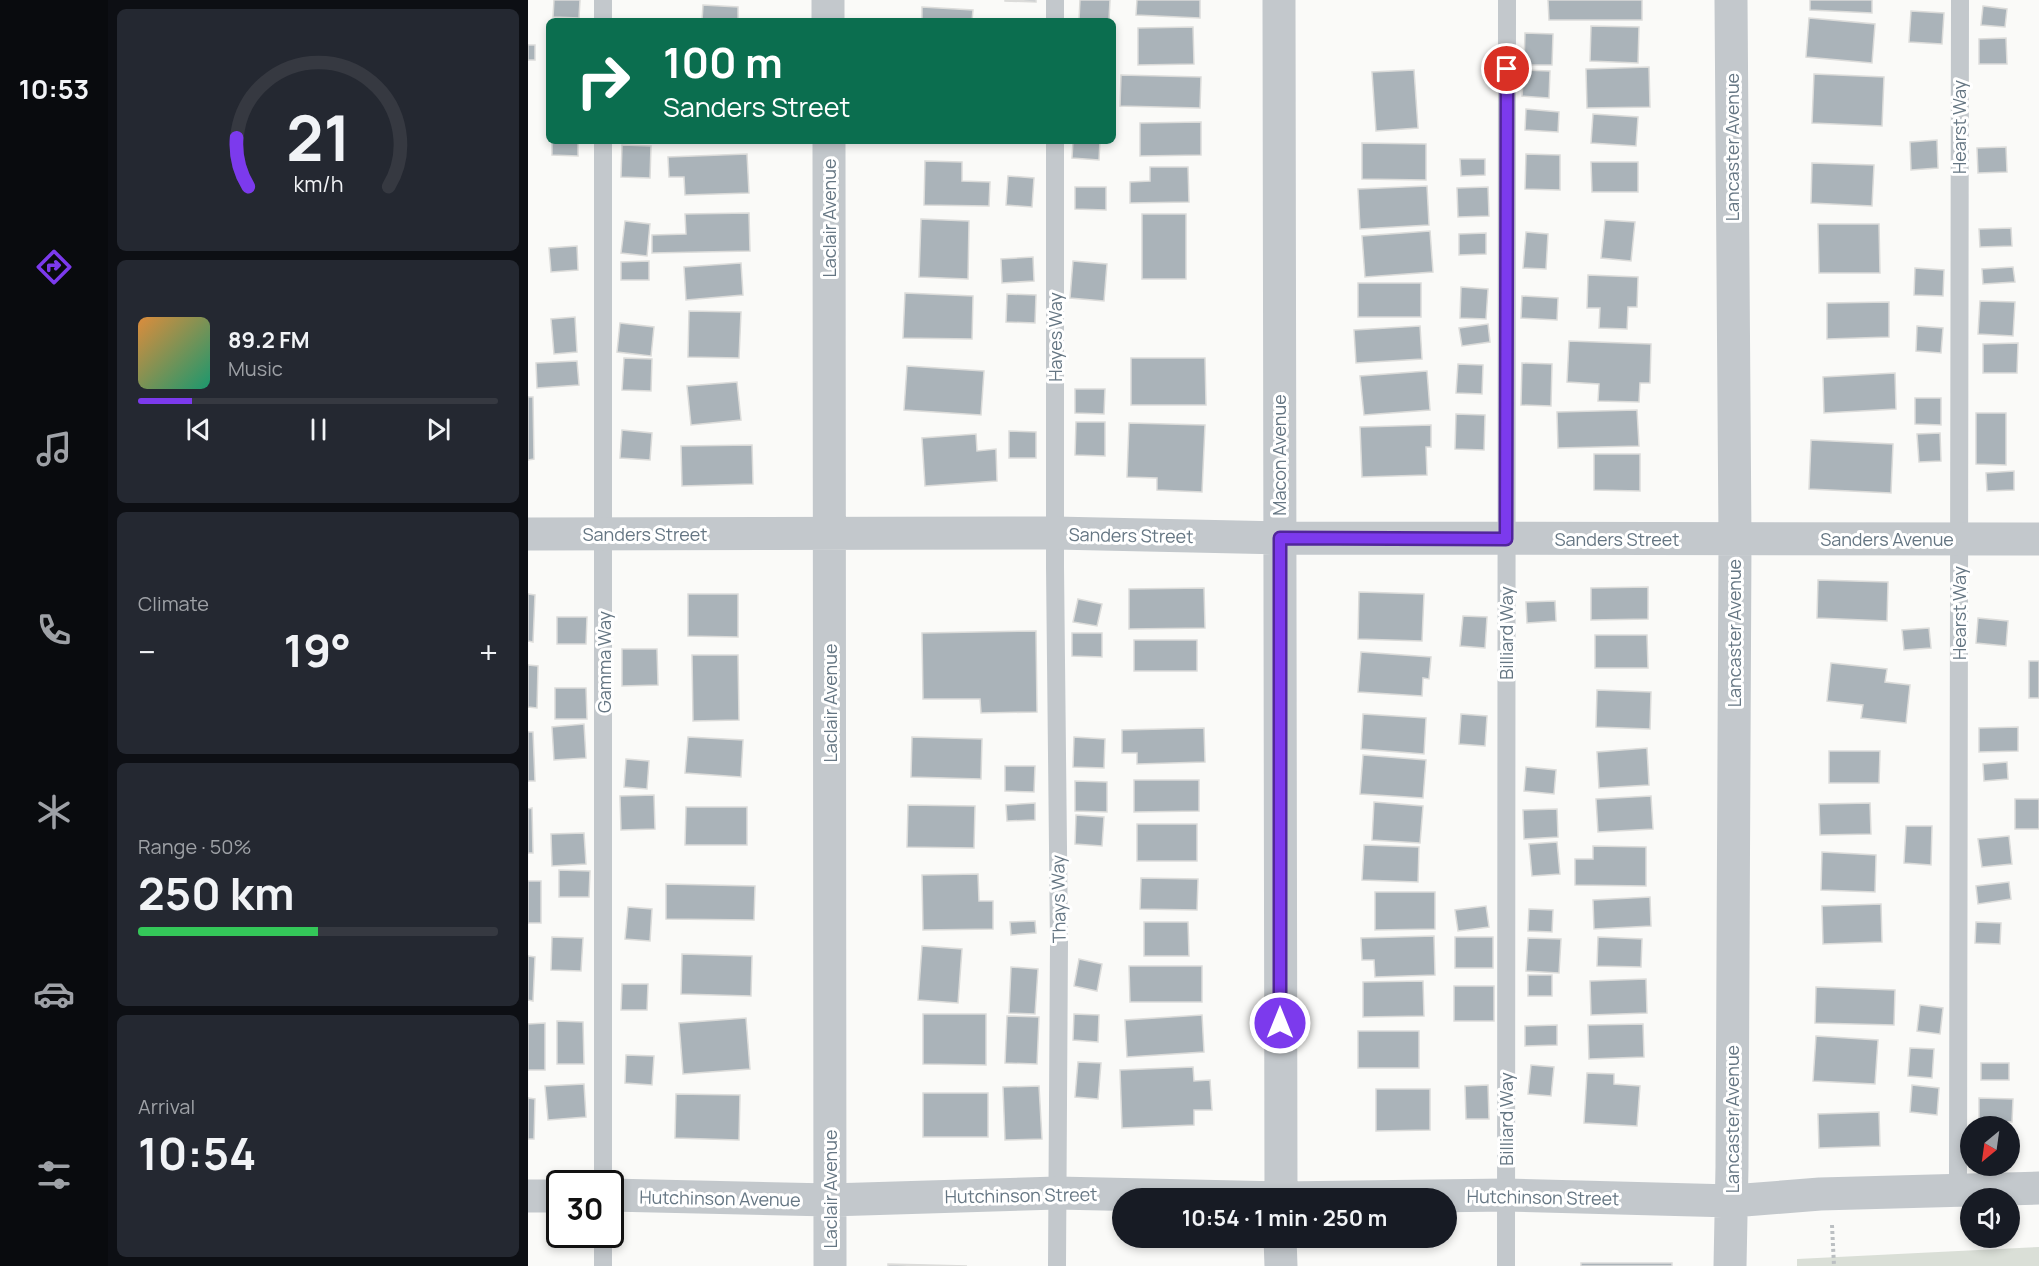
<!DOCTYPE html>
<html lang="en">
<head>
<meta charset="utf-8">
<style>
  :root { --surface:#171b24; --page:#242831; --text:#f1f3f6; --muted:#9ea1a6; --line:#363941; --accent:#7c3aed }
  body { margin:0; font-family:Manrope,sans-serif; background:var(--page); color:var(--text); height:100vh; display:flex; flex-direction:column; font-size:22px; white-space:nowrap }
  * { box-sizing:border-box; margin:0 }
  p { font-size:20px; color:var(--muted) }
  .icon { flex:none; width:33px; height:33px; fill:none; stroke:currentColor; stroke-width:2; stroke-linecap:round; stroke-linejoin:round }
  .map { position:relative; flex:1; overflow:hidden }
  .panel { display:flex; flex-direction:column; gap:9px; padding:9px; background:#0d0f14; width:420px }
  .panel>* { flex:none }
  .guide { position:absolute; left:18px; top:18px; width:570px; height:126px; border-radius:9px; box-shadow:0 3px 9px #0003; background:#0b6e4f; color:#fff; overflow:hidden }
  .needle { width:39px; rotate:209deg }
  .buttons { position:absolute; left:1432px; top:1116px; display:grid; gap:12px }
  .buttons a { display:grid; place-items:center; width:60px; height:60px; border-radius:50%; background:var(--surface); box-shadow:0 3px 9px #0003; font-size:30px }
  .speed { position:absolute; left:18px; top:1170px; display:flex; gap:12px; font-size:30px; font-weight:700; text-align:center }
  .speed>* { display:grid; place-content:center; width:78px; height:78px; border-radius:50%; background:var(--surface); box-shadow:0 3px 9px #0003; line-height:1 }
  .speed .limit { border:3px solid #111; border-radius:9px; background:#fff; color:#111 }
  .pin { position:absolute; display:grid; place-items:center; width:51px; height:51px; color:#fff; margin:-26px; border:3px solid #fff; border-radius:50%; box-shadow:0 2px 6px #0007 }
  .me { position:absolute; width:66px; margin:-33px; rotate:0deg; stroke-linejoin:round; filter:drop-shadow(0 0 4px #0008) }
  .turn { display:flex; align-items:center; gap:21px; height:126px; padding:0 18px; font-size:27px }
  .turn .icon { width:78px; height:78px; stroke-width:2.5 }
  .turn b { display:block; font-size:42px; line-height:51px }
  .big { font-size:45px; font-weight:700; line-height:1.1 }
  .panel .card { flex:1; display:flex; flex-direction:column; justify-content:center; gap:9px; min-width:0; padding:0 21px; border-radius:9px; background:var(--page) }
  .panel .dial { align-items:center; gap:0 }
  .dial svg { height:156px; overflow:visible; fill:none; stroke:var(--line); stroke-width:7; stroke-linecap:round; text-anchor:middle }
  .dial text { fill:var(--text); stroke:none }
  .song { display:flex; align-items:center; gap:18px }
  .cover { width:72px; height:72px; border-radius:9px; background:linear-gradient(135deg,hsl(30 70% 55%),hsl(160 70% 35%)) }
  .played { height:6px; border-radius:3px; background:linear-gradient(90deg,var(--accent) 15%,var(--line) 15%) }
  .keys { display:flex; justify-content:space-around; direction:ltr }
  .heat { display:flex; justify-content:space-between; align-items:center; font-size:33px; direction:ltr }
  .charge { height:9px; border-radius:4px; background:linear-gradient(90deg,#34c759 50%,var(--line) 0) }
  .trip { position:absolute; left:584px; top:1188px; width:345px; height:60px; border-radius:30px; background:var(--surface); box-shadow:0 3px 9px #0003; font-weight:700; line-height:60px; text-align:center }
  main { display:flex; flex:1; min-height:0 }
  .tab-bar { display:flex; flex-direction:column; width:108px; justify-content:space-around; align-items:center; background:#090b0e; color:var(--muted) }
  .tab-bar .icon { width:42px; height:42px }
  .tab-bar .selected { color:var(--accent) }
  .tab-bar b { font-size:27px; color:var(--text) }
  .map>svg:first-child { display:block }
  .green { fill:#dadfd7 }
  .building { fill:#aab3b9; stroke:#dcdcda; stroke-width:1.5 }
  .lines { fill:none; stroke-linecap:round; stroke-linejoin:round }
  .path { stroke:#bbbfc2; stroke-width:4; stroke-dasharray:3 3; stroke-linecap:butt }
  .lane { stroke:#c3c8cc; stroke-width:18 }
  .street { stroke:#c3c8cc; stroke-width:33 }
  .route-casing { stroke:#51269a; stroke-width:15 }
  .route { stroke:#7c3aed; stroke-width:10 }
  .labels { text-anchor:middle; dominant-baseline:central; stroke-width:6; stroke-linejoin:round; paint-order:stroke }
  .street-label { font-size:18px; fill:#657683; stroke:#fff }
</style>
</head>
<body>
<main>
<nav class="tab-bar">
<b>10:53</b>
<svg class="icon selected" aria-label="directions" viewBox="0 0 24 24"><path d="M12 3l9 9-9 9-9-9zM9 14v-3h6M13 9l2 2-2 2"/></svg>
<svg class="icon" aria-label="music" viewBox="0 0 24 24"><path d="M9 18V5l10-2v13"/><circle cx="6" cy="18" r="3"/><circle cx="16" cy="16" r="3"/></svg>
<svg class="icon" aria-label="phone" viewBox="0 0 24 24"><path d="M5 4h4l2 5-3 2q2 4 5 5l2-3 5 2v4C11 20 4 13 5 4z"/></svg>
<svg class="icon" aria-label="climate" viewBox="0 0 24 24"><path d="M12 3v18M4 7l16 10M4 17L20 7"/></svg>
<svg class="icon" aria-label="car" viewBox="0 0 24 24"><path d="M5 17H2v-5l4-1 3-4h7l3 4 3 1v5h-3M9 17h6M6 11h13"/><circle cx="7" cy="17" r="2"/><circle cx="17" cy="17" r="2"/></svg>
<svg class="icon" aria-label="filters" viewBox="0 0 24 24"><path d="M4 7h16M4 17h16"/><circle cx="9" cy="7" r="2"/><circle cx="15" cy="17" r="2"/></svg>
</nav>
<section class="panel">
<div class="card dial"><svg viewBox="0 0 100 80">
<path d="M14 69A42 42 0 1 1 86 69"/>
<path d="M14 69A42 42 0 0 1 8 44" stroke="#7c3aed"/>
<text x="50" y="56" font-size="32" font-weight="700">21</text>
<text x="50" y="72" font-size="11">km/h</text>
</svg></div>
<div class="card">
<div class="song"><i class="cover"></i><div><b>89.2 FM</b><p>Music</p></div></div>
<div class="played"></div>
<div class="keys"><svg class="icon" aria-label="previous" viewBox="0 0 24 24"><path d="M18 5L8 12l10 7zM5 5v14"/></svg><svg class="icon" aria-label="pause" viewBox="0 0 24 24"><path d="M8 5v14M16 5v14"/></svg><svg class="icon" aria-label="next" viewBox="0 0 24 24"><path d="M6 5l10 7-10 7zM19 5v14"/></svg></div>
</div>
<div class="card"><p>Climate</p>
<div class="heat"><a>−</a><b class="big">19°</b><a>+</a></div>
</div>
<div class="card"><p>Range · 50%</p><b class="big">250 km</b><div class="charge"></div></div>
<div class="card"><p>Arrival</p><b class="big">10:54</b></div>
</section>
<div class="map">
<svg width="1511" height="1266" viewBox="0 0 1511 1266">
  <rect width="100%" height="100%" fill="#fafaf8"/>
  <path class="green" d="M1511,1247V1266H1269V1259Z"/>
  <path class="building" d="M26,0H52L51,18L25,17Z
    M477,0H508V2L477,1Z
    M552,0H582L581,20H551Z
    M609,0H672V18L608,15Z
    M1020,0H1114V20H1021Z
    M1282,0H1344V13L1282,10Z
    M175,5L210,7V21H174Z
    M1455,6L1479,9L1477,27L1453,25Z
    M394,7L445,10L444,21H394Z
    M1383,11L1416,13L1414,44L1381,42Z
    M1281,18L1347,24L1344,63L1278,57Z
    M1063,26L1111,27L1110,63L1062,61Z
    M665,27L666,64L610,65V28Z
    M997,33L1025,34L1024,65H996Z
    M1478,38L1479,64H1451V39Z
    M0,45H7V60H0Z
    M1121,67L1122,107L1059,108L1058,69Z
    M886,70L890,128L848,131L844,72Z
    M996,70L1022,71L1021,98L994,96Z
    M1286,74L1356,77L1354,126L1284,123Z
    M593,75L673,77L672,108L592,106Z
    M998,109L1031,112L1030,132L997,130Z
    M1065,114L1110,117L1108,146L1063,143Z
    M673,122V155L612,156V123Z
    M1409,140L1410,168L1383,170L1382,142Z
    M24,141H50V156L24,155Z
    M545,141H572L571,160L544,158Z
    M834,143L898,144V180L834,179Z
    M94,145L123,146L122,178L93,177Z
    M1478,147L1479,172L1450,173L1449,148Z
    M219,154L221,193L157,195L156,177H141L140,157Z
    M998,154L1032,155V190L997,189Z
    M932,159H957V175L933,176Z
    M397,161L434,162V181L462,182L461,206L396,205Z
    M1063,162H1110V192H1064Z
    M1284,163L1346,165L1344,206L1283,203Z
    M622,167H660L661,202L602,203V182L622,181Z
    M480,176L506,178L504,207L478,205Z
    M899,186L901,225L832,229L830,189Z
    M547,187H578V210L547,209Z
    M960,187L961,216L930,217L929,188Z
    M221,213L222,251L124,253V235L158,234L157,214Z
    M614,214H658V279H614Z
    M393,219L441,221L440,279L391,277Z
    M1077,220L1107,222L1103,261L1073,258Z
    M97,221L122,224L119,256L93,253Z
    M1290,224H1351L1352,273H1291Z
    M1483,228L1484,246L1452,247L1451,229Z
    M902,231L905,272L837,277L834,236Z
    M998,232L1020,234L1018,269L995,268Z
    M958,233V254L931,255V234Z
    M49,246L50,270L23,272L21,248Z
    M505,257L506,281L474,283L473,259Z
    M121,261V280H93V262Z
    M545,261L579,264L576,301L542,298Z
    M213,263L215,295L158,300L156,267Z
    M1485,267L1487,282L1455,284L1454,269Z
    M1387,268L1416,270L1415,296L1386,295Z
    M1060,275L1110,277L1109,307H1100L1099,329L1071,328L1072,308H1059Z
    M830,283H893V317H830Z
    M933,287L960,289L958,319L932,318Z
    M377,293L445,296L444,339L375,338Z
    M479,294L508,295L507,323L478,322Z
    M994,296L1030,298L1029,320L993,318Z
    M1452,301L1487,302L1485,336L1450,334Z
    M1361,302V337L1299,339V303Z
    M161,311L213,312L211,358L160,357Z
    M47,317L49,352L26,354L23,319Z
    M92,323L126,327L123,356L89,352Z
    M960,324L962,342L934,346L931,328Z
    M892,326L894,359L828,363L826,330Z
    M1389,326L1415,328L1413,353L1388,351Z
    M1041,341L1123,344L1122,383H1112L1111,402L1070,401L1071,384L1039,382Z
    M1490,343L1489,373H1455V344Z
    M96,358L124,359L123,391L94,390Z
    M603,358H677L678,405H603Z
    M49,361L51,385L9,388L8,363Z
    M994,363L1024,364L1023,406L993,405Z
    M930,364L955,365L954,394L928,393Z
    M379,366L456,371L453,415L376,410Z
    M899,371L902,410L836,415L832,376Z
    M1367,373L1368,409L1296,413L1295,377Z
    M209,382L213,420L163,425L159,386Z
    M547,389H577L576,414L547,413Z
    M0,397H5L6,459L0,460Z
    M1387,398H1413V425L1387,424Z
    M1109,410L1111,446L1030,448L1029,412Z
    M1448,413H1478V465L1448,464Z
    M928,414L957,415L956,450L927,449Z
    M548,422H577V456L547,455Z
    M601,423L677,425L674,492L629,490V478L599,477Z
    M903,425V447H898L899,475L834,477L832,427Z
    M94,430L124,433L122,460L92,458Z
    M481,431L508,432V458H481Z
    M1412,433L1413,461L1391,462L1389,434Z
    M448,434L449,451L468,449L469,481L397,486L394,438Z
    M1283,440L1365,444L1363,493L1281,489Z
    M224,445L225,484L154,486L153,446Z
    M1066,454H1112V491L1066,490Z
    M1486,471V490L1459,491L1458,473Z
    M1290,580L1360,582L1359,621L1289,618Z
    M1120,587V619L1063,620V588Z
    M676,588L677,628L601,629V589Z
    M831,592L896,594L894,641L830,639Z
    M0,594L7,595L5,642L0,641Z
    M160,594H210V637L160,636Z
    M550,599L574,604L569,626L545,622Z
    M1027,601L1028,621L999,623L998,602Z
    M935,616L959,617L957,648L932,646Z
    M29,617H59L58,644H29Z
    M1450,618L1480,621L1478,646L1448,643Z
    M1401,628L1403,648L1376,650L1374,630Z
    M508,631L509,712L453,713L452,699H395L394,633Z
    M544,633H574V657L544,656Z
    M1067,635H1119L1120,668H1067Z
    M606,640H669V671H606Z
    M94,649H129L130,685L94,686Z
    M833,652L903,657L901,679L895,678L894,696L830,692Z
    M164,655H210L211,720L165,721Z
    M1501,661H1511V698H1501Z
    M1303,663L1359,669L1357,682L1382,685L1378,723L1333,718L1335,705L1299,701Z
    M0,665L10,666L9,708L0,707Z
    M27,688H58L59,719H27Z
    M1069,690L1123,692L1122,729L1068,727Z
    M835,714L898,718L896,754L833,749Z
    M933,714L959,716L957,746L931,744Z
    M56,724L58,758L26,760L24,727Z
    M1490,727V751L1451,752V728Z
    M676,728L677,762L609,764V753H594V730Z
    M0,732H5L7,781H0Z
    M160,737L215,740L213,777L157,773Z
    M384,737L454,739L453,779L383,777Z
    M546,737L577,739L576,768L545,767Z
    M1119,748L1121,785L1071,788L1069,752Z
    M1301,751H1352L1351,783H1301Z
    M835,755L898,760L895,798L832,794Z
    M98,759L121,761L119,789L96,787Z
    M1479,762L1480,779L1456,781L1455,764Z
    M477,766H507L506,792L477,791Z
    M998,767L1028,770L1026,794L996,791Z
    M606,780H671V811L606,812Z
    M547,781L579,782V812L547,811Z
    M126,795L127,829L93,830L92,796Z
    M1123,796L1125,829L1070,832L1068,799Z
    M1487,799H1511V829H1487Z
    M846,802L895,806L892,843L844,840Z
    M507,803V820L479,821L478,805Z
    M1342,803L1343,834L1292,835L1291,804Z
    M380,805L447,806L446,848L379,847Z
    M158,807H219V845H157Z
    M4,808L5,853H0V809Z
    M1029,809L1030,837L996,839L995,810Z
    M548,815L576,817L574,846L547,844Z
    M609,824H669V861H609Z
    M1378,826H1404L1403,865L1376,863Z
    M56,833L58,864L24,866L23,834Z
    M1481,836L1484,864L1454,867L1450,839Z
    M1029,842L1032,874L1004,876L1001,844Z
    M836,845L891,847L890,882L834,880Z
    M1065,846L1118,847V886L1047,885V859H1065Z
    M1294,852L1348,855L1347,892L1293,890Z
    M31,870L62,871L61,897H31Z
    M450,874L451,901H465V929L395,930L394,875Z
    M613,878L670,879L669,910L612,909Z
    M0,881H13V923H0Z
    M1481,882L1483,899L1450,904L1448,886Z
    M138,884L227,886L226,920L138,919Z
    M847,892H907V929L847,930Z
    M1122,897L1123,926L1066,929L1065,900Z
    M1353,904L1354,942L1295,944L1294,906Z
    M958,906L961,927L930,931L927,910Z
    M100,907L124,909L122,941L97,939Z
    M1001,909L1025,910L1024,932L1000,931Z
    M507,921L508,933L483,935L482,922Z
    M616,922H660L661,956H616Z
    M1448,922L1473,923L1472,944L1447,943Z
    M906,936L907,975L847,977L846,960H834L833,938Z
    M24,937L55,938L53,971L23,970Z
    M927,937H965V968H927Z
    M1070,937L1114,939L1113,967L1069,966Z
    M1000,938L1033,939L1031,973L998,971Z
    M394,946L434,949L430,1003L390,1000Z
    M154,954L224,956L223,996L153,994Z
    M0,956L7,957L5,1001L0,1000Z
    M551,959L574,964L569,991L546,986Z
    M601,966H674V1002H602Z
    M483,967L510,969L507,1014L481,1013Z
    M1000,975H1024V996H1000Z
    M1118,979L1119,1013L1063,1015L1062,981Z
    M895,981L896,1016L835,1017V982Z
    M94,984H120L119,1010H93Z
    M926,986H966V1021H926Z
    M1288,987L1367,990L1366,1025L1287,1023Z
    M1392,1005L1415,1008L1412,1034L1389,1031Z
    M395,1014H458V1065L395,1064Z
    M546,1014L571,1015L570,1042L545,1040Z
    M674,1015L676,1052L599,1057L597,1020Z
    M479,1016L511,1017L509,1064L477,1063Z
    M218,1018L222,1069L155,1074L151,1023Z
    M29,1021L55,1022L56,1064H29Z
    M17,1023V1070H0V1024Z
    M1115,1024L1116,1057L1061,1059L1060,1025Z
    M1029,1025V1045L997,1046V1026Z
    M830,1031H891V1068H830Z
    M1288,1036L1350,1040L1347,1084L1285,1081Z
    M1382,1048L1406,1049L1404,1078L1380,1076Z
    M98,1055L126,1056L124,1085L97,1083Z
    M550,1062L573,1063L570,1099L547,1097Z
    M1453,1063H1481V1080H1453Z
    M1003,1065L1026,1067L1023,1096L1000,1094Z
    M665,1067L666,1081L682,1080L684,1110H666V1125L594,1128L592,1070Z
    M1059,1073L1086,1074V1084L1112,1086L1109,1126L1056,1123Z
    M56,1084L58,1117L20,1120L17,1086Z
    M960,1085L961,1119H938L937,1086Z
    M1384,1085L1411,1088L1409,1115L1382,1112Z
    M511,1086L514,1139L477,1140L475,1087Z
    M848,1089H902V1130L848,1131Z
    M395,1093H460V1137H395Z
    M148,1094L212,1095L211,1140L147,1138Z
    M0,1098L7,1099L6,1139H0Z
    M1451,1098L1485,1099L1484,1122L1451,1121Z
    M1351,1112L1352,1146L1291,1148L1290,1114Z
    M1471,1122V1126H1447V1123Z
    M1053,1263H1144V1266H1053Z
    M360,1264L439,1266H360Z"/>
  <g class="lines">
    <path class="path" d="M1304,1225L1306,1266"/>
    <path class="lane" d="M75,0V21
      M527,21V0
      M75,141V1184
      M527,141V567L531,941L529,1266
      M1430,1190L1432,0
      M75,1266V1234
      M978,1266L979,0"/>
    <path class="street" d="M300,0V21
      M751,0L753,1198
      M301,141L302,1266
      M0,534L527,533L752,538L1511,539
      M82,1195L302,1200L529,1193L753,1198L978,1195L1204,1201L1292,1194L1511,1188
      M0,1196H32
      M752,1238L753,1266
      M1202,1266L1204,1167L1207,540L1203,0"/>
  </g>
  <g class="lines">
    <g class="route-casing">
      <path id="route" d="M752,1023V538L978,539L979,69"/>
    </g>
    <use href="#route" class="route"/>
  </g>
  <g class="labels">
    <g class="street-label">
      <text transform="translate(1431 127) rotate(-90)">Hearst Way</text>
      <text transform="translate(1204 147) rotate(-90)">Lancaster Avenue</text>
      <text transform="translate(301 218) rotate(-90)">Laclair Avenue</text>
      <text transform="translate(527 337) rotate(-90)">Hayes Way</text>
      <text transform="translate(751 455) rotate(-90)">Macon Avenue</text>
      <text x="117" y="534">Sanders Street</text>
      <text transform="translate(603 535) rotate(1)">Sanders Street</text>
      <text x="1089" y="539">Sanders Street</text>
      <text x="1359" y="539">Sanders Avenue</text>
      <text transform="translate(1431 613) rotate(-90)">Hearst Way</text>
      <text transform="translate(978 633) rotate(-90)">Billiard Way</text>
      <text transform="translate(1206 633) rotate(-90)">Lancaster Avenue</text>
      <text transform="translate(76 662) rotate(-90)">Gamma Way</text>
      <text transform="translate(302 703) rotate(-90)">Laclair Avenue</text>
      <text transform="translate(530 899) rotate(-91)">Thays Way</text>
      <text transform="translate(978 1119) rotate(-90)">Billiard Way</text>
      <text transform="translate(1204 1119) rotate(-90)">Lancaster Avenue</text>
      <text transform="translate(302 1189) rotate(-90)">Laclair Avenue</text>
      <text transform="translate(493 1195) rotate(-1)">Hutchinson Street</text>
      <text transform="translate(1015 1197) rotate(1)">Hutchinson Street</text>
      <text transform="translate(192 1198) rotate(1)">Hutchinson Avenue</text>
    </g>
  </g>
</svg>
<div class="buttons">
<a><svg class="needle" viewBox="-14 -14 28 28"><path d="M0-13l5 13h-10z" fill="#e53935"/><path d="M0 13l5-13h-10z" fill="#9ea1a6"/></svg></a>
<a><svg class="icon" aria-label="sound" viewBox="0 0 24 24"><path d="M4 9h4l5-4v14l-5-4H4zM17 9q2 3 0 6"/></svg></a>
</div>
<div class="speed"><div class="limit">30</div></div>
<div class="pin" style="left:979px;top:69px;background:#d93025"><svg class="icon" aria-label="arrive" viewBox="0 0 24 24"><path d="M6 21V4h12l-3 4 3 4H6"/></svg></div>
<svg class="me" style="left:752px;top:1023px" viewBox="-20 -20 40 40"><circle r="17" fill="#7c3aed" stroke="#fff" stroke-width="3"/><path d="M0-11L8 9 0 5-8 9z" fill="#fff"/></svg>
<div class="trip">10:54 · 1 min · 250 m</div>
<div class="guide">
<div class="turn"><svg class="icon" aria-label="right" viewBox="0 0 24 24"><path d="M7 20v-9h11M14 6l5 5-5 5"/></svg><div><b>100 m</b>Sanders Street</div></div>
</div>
</div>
</main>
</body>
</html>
